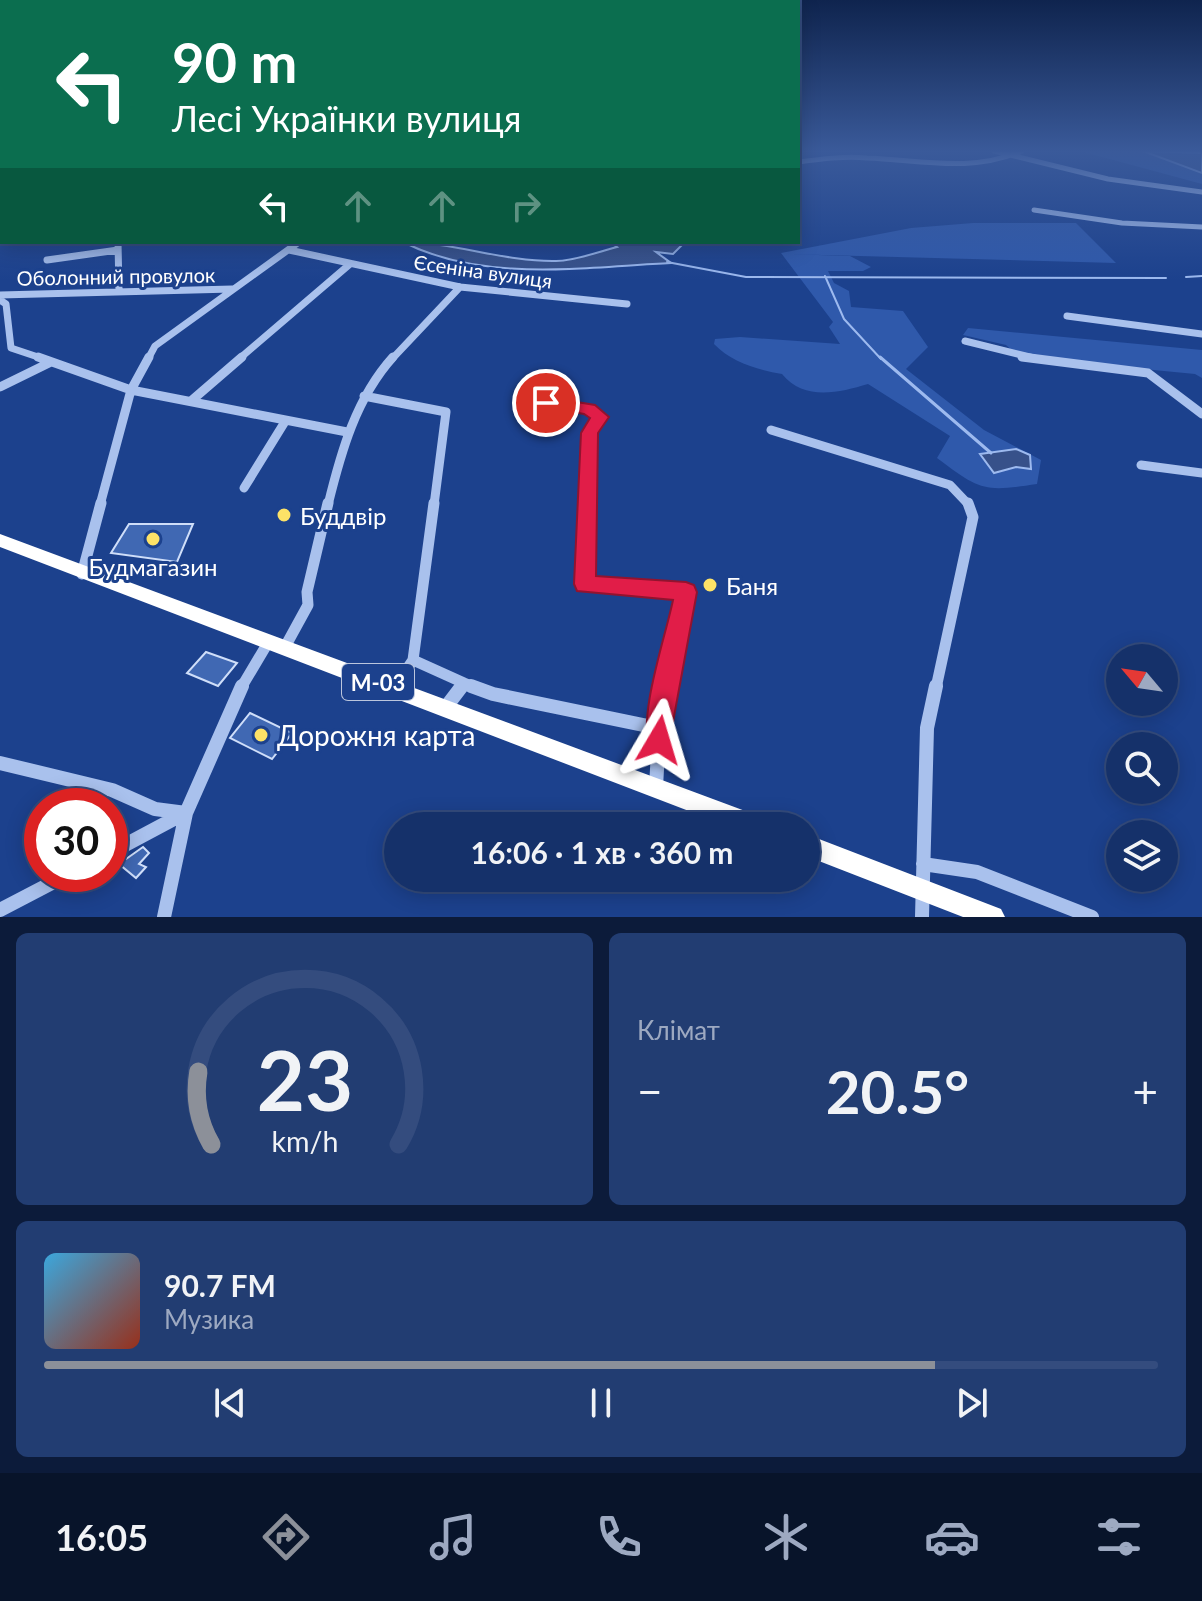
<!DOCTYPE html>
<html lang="uk">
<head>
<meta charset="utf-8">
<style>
  :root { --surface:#15316a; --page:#223d72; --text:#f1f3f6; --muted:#9da9c1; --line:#344c7e; --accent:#8c9099 }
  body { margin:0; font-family:Lato,sans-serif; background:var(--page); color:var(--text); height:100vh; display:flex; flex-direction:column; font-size:30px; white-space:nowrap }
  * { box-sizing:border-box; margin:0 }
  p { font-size:26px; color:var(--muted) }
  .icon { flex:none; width:44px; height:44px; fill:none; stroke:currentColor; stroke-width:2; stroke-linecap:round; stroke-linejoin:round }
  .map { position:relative; height:917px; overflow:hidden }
  .side { display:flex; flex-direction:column; gap:16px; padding:16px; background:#0c1b3a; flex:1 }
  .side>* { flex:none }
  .banner { position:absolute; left:0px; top:0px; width:800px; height:244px; box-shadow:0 4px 20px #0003,0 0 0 2px var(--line); background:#0b6e4f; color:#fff; overflow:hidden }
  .needle { width:52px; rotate:299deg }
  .fabs { position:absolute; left:1106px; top:644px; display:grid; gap:16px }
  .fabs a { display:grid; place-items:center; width:72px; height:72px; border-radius:50%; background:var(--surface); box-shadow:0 4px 20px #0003,0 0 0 2px var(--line); font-size:40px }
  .speed { position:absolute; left:24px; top:788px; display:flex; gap:16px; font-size:40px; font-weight:700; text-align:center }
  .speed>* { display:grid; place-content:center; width:104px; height:104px; border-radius:50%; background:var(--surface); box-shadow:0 4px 20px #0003,0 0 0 2px var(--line); line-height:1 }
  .speed .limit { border:12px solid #d22; background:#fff; color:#111 }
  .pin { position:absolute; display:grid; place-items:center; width:68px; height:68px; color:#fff; margin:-34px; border:4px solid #fff; border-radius:50%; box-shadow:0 2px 8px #0007 }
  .me { position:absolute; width:88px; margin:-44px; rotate:7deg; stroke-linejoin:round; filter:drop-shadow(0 0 6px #0008) }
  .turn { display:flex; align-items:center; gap:28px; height:168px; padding:0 40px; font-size:36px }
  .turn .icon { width:104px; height:104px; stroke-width:2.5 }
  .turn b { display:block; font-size:56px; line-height:68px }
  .lanes { display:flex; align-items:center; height:76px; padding:0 40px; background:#0003; justify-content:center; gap:40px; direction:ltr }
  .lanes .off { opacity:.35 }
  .big { font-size:60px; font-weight:700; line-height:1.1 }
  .side .widget { flex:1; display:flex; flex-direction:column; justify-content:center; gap:12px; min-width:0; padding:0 28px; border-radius:12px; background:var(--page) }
  .side .dial { align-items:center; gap:0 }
  .dial svg { height:208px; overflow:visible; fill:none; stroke:var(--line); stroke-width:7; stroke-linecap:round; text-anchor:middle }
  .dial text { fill:var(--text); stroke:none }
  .song { display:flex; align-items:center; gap:24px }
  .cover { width:96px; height:96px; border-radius:12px; background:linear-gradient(135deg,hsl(200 70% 55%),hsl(10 70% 35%)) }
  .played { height:8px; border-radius:4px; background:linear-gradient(90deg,var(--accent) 80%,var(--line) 80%) }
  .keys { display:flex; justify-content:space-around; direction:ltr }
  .heat { display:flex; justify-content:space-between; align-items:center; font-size:44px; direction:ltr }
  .side .tiles { flex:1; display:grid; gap:16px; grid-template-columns:1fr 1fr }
  .widget:last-child { grid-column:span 2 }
  .trip { position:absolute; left:384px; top:812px; width:436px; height:80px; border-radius:40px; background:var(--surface); box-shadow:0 4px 20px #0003,0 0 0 2px var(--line); font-weight:700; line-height:80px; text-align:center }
  .tab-bar { display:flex; height:128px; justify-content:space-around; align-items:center; background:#08142a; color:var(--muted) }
  .tab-bar .icon { width:56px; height:56px }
  .tab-bar .on { color:var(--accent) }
  .tab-bar b { font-size:36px; color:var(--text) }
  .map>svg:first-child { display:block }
  .green { fill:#2f59ab }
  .water { fill:#37518a; stroke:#9dbaef; stroke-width:2 }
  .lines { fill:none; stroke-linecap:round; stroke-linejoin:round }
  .stream-far1 { stroke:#9dbaef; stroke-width:2 }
  .stream { stroke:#9dbaef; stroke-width:3 }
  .building { fill:#4068b3; stroke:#cfdef9; stroke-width:2 }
  .minor-far4 { stroke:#a9c1ed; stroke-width:5 }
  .minor-far3 { stroke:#a9c1ed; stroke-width:7 }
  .minor-far2 { stroke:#a9c1ed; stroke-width:9 }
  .minor-far1 { stroke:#a9c1ed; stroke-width:11 }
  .minor { stroke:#a9c1ed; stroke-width:14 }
  .highway { fill:#fff; fill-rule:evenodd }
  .route { fill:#e11d48; stroke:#92132f; stroke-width:2 }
  .poi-dot { fill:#fde267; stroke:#1c418d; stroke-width:3 }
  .labels { text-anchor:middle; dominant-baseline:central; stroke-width:6; stroke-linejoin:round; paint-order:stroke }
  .far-street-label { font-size:20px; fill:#fff; stroke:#1c418d }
  .shield { fill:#1c418d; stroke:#bbc6dd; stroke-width:2 }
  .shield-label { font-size:22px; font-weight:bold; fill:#fff }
  .poi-label { font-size:24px; fill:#fff; stroke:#1c418d; text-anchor:start }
  .near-poi-label { font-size:28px; fill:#fff; stroke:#1c418d; text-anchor:start }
</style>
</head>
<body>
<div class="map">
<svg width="1202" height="917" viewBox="0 0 1202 917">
  <rect width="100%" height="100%" fill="#1c418d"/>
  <path class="green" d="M1080,151H1143L1202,173V184Z
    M973,223H1076L1116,263L785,254L850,256L871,267L863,271H828L834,283L849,291L851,307L903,311L928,347L906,369L984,430L1041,460L1037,484C984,492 981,491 937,458L950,436L868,384C838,393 804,401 782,374C758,370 731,362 714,344L715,339L740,337L840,344L829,327L833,322L781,253L911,228Z
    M968,328L1202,350V378L1195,374L1019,357L1006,345L963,335Z"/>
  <path class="water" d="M1143,151L1202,153V173Z
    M403,242C454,242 504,262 556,261C575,261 598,252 617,247L610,242H685L673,254L656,252L671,263C584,267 484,283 403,242Z
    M1016,449L1030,455L1031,469L1016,467L994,473L980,454Z"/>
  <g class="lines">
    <path class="stream-far1" d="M667,262L746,277L1166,278
      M825,276L844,319L881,359
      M1186,277L1202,276"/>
    <path class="stream" d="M880,357L991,453"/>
  </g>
  <path class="building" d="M129,524H193L177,562L111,553Z
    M206,652L237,663L218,686L187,673Z
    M250,713L292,733L272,759L230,738Z
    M143,847L149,853L139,864L146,867L136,878L119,864Z"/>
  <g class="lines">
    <path class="minor-far4" d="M994,151L1108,179L1202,192
      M798,162C821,159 844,156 867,158C921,160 970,173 1022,151
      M1034,210L1122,223L1202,227
      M296,244L299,242"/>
    <path class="minor-far3" d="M118,242L119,291
      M289,250L460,287L627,304
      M47,260L118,250
      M0,295L232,289
      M0,300L6,304L11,348L44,359
      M1067,316L1202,334
      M965,341L1038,359
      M148,359L155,346L299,242
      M239,359L350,264
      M392,359L460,287"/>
    <path class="minor-far2" d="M38,357L131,390L347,432
      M1022,357L1148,373L1202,414
      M0,387L51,362
      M364,396L446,412L434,505
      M524,399L589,409L600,417L589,433L587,505
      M191,401L242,357
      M771,430L950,485L969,505
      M1141,465L1202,473
      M244,488L286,420
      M100,505L131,390L149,357
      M328,505C341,452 356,398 393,357"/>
    <path class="minor-far1" d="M587,503L585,584L686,592L666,688
      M82,574L101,503
      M285,647L308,605L307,592L328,503
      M413,660L464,683
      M241,688L269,641
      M394,688L413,660L434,503
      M461,688L464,683L476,688
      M936,688L973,517L968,503"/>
    <path class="minor" d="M471,686L493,694L648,726L660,716
      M446,707L462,686
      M0,763L112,790L155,809L186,813
      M656,787L660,716L666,686
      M110,853L185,813
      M923,864L977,872L1092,917
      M0,910L69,874
      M164,917L186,813L242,686
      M922,917L927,728L936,686"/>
    <path class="highway" d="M0,534L756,815L764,818L767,826H728L0,547Z
      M806,834L1001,909L1005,917H963L806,856Z"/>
  </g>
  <linearGradient id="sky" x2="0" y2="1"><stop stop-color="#0f244e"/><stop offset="0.54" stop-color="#3a5a9a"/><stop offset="1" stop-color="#3a5a9a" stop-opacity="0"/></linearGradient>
  <rect width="1202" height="280" fill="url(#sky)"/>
  <path class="route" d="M546,397L595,405L609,417L598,433L596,576L686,582L694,585L697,592L668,749L659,753L650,749C637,718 666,635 673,600L577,591L574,584L581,433L590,418L584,414L540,406V399Z"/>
  <g class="poi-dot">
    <circle cx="284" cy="515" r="8"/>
    <circle cx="153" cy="539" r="8"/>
    <circle cx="710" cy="585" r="8"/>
    <circle cx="261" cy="735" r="8"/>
  </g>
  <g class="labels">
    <g class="far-street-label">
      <text transform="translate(483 271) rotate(8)">Єсеніна вулиця</text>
      <text transform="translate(116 276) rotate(-1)">Оболонний провулок</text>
    </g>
    <rect class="shield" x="342" y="664" width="72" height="36" rx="6"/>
    <g class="shield-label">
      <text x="378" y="682">М-03</text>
    </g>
    <g class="poi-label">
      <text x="300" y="515">Буддвір</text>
      <text x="153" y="566" text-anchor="middle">Будмагазин</text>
      <text x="726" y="585">Баня</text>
    </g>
    <g class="near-poi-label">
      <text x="277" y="735">Дорожня карта</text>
    </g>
  </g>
</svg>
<div class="fabs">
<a><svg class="needle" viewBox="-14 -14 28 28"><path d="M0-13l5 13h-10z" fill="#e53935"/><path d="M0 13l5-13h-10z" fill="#9da9c1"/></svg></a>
<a><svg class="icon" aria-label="search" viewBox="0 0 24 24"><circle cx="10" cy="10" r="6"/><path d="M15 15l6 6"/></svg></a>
<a><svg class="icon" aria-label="layers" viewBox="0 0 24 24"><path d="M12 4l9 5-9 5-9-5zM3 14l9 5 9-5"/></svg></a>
</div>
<div class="speed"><div class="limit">30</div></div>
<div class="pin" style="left:546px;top:403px;background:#d93025"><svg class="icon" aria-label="arrive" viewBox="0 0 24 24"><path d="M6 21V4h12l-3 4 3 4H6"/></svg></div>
<svg class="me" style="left:659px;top:740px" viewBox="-20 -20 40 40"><path d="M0-17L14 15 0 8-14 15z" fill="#e11d48" stroke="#fff" stroke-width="4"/></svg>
<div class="trip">16:06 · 1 хв · 360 m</div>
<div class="banner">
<div class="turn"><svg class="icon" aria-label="left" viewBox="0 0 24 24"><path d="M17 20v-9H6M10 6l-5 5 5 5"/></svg><div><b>90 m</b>Лесі Українки вулиця</div></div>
<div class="lanes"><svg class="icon" aria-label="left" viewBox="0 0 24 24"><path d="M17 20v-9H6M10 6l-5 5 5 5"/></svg><svg class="icon off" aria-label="ahead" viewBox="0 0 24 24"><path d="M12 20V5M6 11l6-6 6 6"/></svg><svg class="icon off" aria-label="ahead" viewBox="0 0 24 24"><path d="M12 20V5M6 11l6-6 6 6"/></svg><svg class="icon off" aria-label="right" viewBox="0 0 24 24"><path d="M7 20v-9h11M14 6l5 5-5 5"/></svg></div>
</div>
</div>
<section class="side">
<div class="tiles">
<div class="widget dial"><svg viewBox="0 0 100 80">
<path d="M14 69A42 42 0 1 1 86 69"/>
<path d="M14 69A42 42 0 0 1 9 41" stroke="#8c9099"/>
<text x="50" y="56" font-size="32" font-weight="700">23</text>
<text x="50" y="72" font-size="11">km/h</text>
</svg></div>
<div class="widget"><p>Клімат</p>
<div class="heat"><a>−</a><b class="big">20.5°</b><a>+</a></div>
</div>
<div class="widget">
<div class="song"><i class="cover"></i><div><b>90.7 FM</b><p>Музика</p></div></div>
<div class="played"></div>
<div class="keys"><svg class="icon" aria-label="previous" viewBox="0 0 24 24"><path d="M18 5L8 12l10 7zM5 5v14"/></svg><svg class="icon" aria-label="pause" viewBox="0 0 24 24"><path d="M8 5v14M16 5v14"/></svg><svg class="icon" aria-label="next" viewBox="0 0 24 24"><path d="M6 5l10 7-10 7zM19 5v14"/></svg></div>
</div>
</div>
</section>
<nav class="tab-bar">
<b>16:05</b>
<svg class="icon on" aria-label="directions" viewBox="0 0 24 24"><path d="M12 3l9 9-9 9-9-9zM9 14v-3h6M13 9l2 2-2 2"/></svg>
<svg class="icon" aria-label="music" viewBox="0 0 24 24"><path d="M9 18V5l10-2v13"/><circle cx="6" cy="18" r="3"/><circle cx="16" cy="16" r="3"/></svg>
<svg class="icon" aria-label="phone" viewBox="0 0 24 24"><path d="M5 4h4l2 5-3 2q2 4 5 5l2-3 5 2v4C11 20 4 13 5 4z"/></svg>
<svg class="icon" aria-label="climate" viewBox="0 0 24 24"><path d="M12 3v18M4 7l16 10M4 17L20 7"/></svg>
<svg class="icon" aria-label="car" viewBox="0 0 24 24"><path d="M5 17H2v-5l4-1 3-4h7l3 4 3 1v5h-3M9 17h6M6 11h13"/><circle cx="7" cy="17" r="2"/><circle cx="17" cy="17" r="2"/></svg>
<svg class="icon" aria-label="filters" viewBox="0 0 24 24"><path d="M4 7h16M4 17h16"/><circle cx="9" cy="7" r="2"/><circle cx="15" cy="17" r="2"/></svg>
</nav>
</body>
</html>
